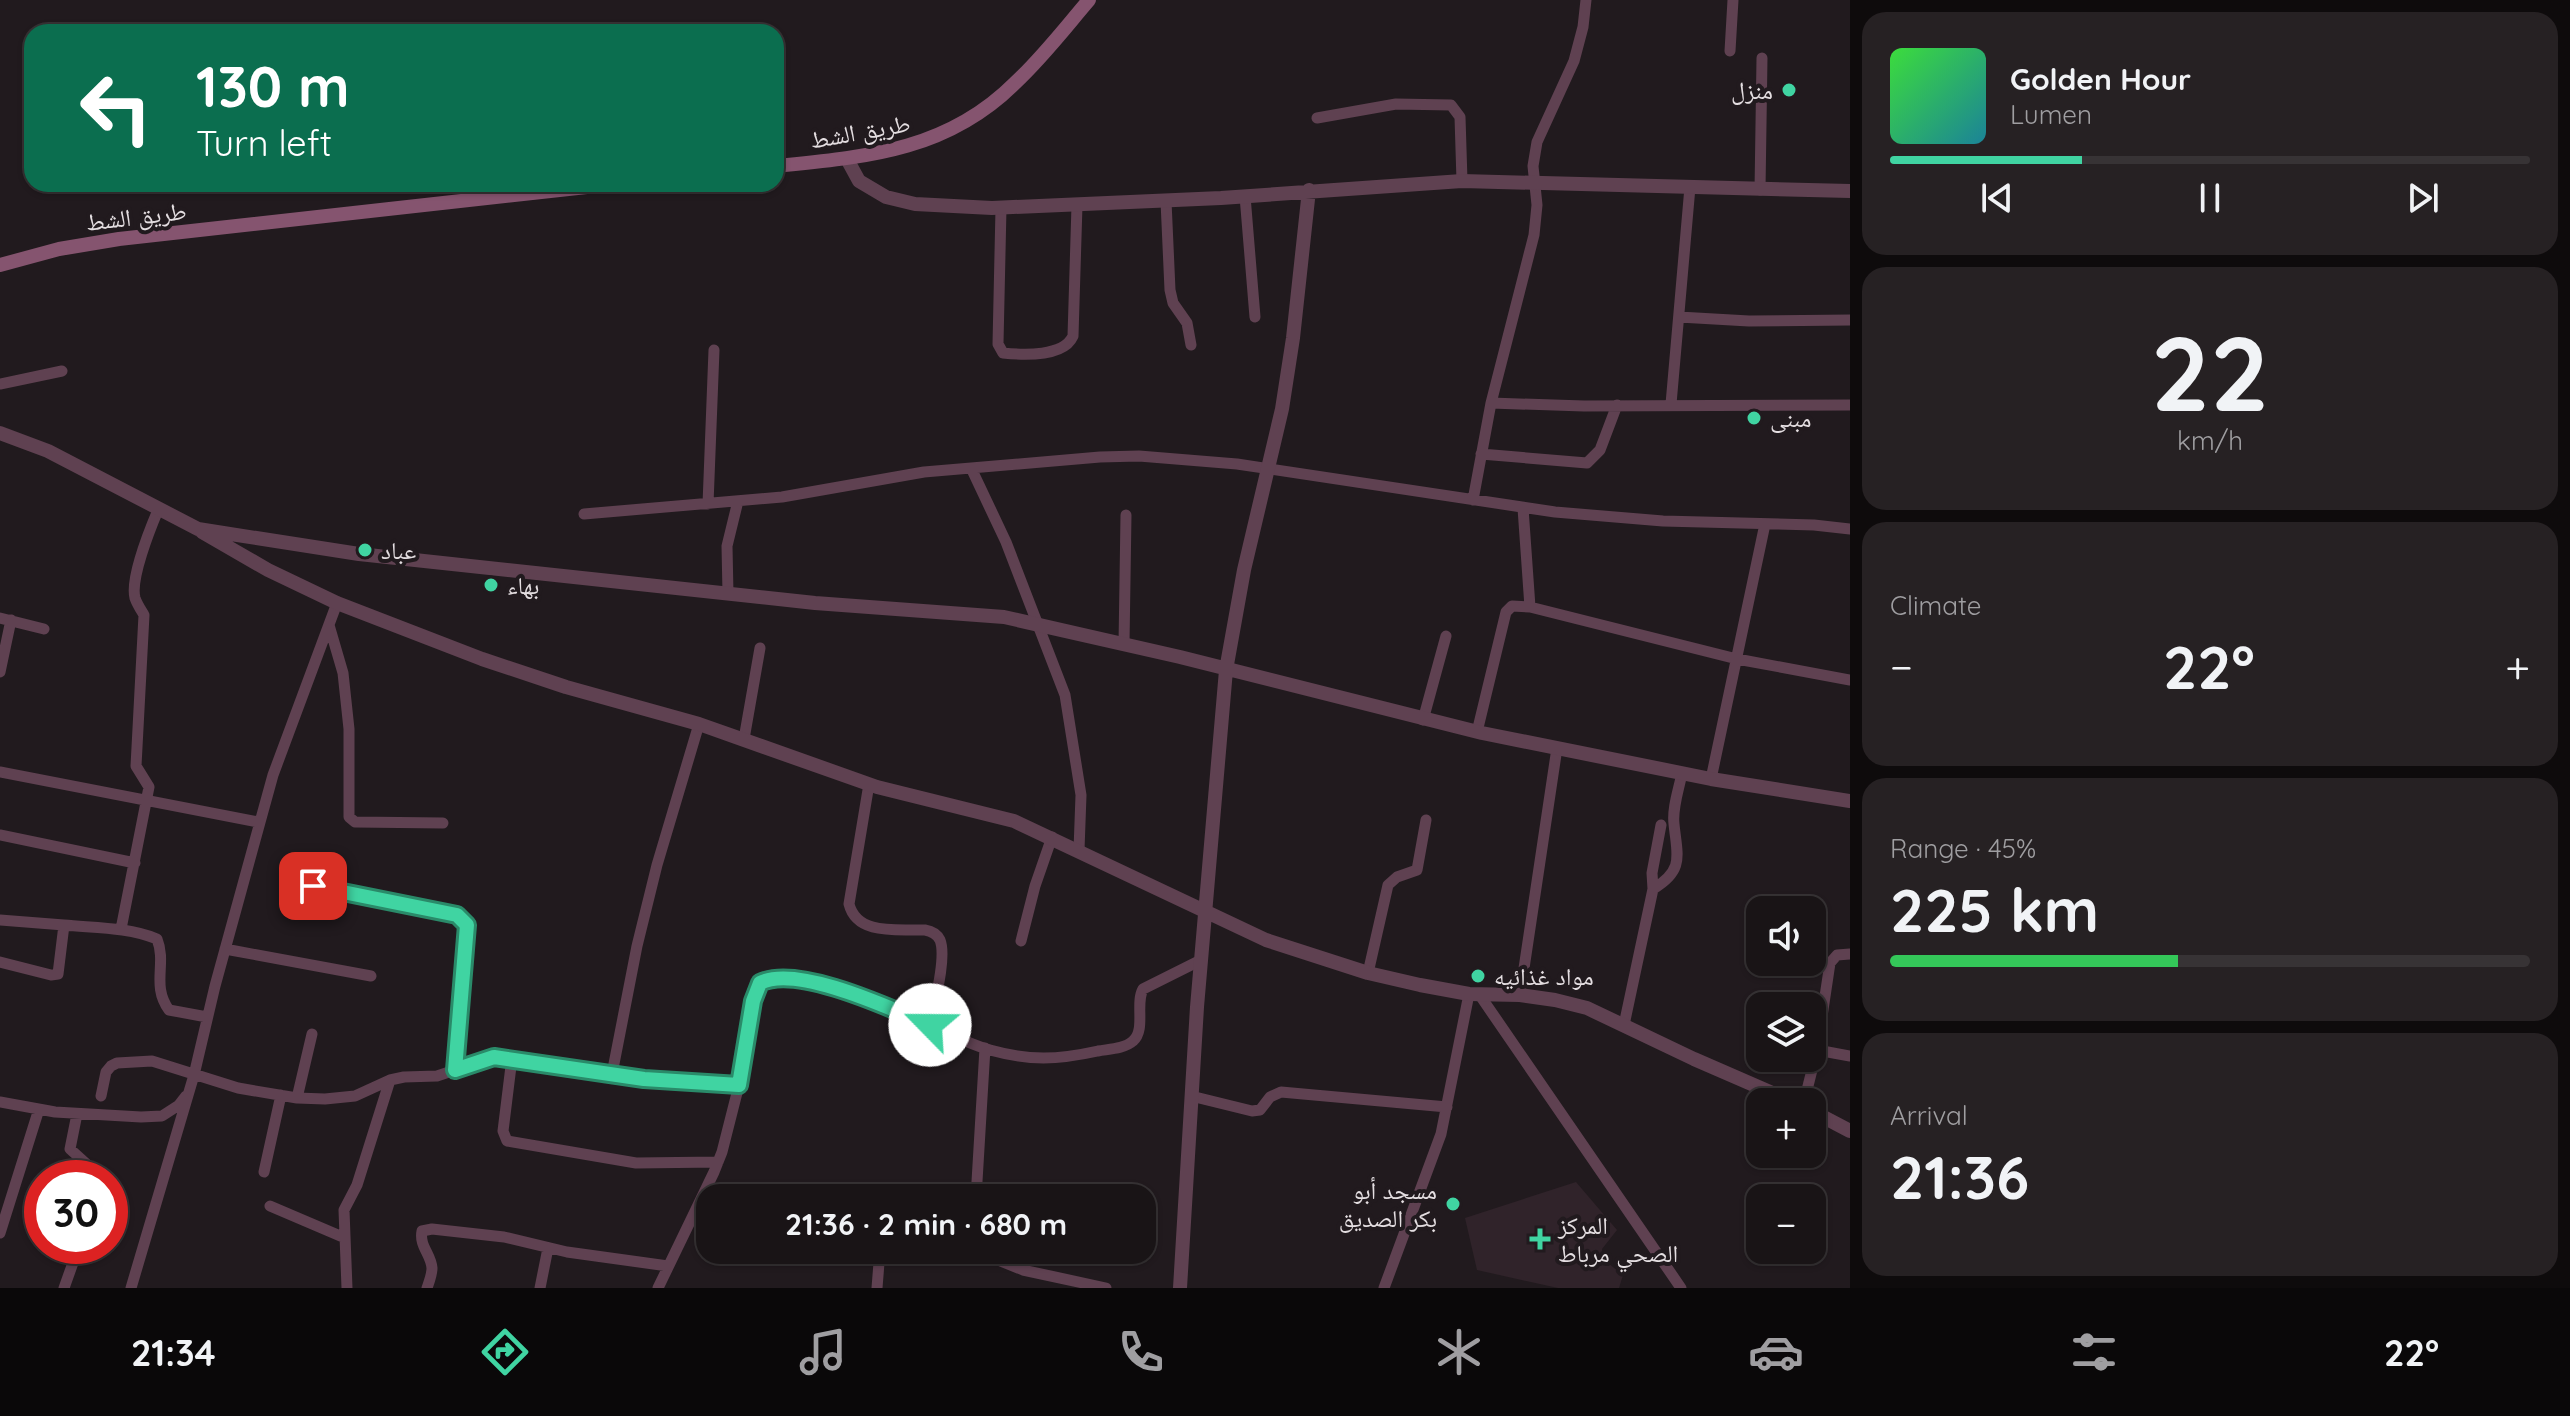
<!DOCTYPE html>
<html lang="en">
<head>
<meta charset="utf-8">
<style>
  :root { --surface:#191416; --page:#262123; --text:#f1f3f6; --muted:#9f9ea1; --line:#373335; --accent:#40d4a2 }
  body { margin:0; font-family:Quicksand,"Noto Naskh Arabic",sans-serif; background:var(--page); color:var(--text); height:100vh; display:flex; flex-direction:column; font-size:30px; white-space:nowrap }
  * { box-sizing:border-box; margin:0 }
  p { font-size:26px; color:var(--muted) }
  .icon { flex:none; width:44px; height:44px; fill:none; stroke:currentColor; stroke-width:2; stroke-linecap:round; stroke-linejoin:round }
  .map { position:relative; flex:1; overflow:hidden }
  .sheet { display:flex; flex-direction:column; gap:12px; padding:12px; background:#0e0b0c; width:720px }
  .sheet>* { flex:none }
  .hud { position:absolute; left:24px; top:24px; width:760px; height:168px; border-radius:24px; box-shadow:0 2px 6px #0004,0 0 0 2px var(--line); background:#0b6e4f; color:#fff; overflow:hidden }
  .controls { position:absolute; left:1746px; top:896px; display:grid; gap:16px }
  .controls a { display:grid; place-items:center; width:80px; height:80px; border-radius:16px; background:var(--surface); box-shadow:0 2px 6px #0004,0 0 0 2px var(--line); font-size:40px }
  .speed { position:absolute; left:24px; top:1160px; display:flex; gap:16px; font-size:40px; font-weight:700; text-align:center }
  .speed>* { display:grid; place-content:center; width:104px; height:104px; border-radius:50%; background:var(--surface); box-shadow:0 2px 6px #0004,0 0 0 2px var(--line); line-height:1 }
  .speed .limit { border:12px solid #d22; background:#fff; color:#111 }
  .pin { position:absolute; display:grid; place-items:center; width:68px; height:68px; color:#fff; margin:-34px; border-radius:16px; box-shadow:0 4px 12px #0006 }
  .me { position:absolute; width:88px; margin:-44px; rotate:293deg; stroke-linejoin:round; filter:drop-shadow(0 0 6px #0008) }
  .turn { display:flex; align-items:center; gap:28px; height:168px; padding:0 40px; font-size:36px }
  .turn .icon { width:104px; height:104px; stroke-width:2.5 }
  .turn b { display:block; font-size:56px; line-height:68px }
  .big { font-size:60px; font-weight:800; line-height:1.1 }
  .sheet .card { flex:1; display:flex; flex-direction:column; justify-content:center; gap:12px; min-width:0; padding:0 28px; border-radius:24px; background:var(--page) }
  .sheet .dial { align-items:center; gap:0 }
  .dial b { font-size:104px; line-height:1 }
  .song { display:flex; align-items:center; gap:24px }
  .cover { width:96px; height:96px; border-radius:12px; background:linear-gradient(135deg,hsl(120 70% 55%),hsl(190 70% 35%)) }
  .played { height:8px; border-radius:4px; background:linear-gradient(90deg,var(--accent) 30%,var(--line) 30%) }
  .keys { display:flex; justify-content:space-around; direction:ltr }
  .heat { display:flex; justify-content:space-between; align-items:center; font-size:44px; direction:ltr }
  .charge { height:12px; border-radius:6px; background:linear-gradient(90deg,#34c759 45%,var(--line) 0) }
  .trip { position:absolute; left:696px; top:1184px; width:460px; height:80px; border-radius:24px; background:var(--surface); box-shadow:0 2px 6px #0004,0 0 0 2px var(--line); font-weight:800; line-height:80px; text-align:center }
  .menu { display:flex; height:128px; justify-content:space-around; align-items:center; background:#0a0809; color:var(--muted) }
  .menu .icon { width:56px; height:56px }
  .menu .selected { color:var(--accent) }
  .menu b { font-size:36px; color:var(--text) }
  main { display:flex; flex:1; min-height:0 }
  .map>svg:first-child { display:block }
  .built { fill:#30232a }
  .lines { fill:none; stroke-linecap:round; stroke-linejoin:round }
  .minor { stroke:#5f4151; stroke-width:11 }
  .tertiary { stroke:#5f4151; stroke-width:14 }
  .secondary { stroke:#85546f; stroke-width:14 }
  .route-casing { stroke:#2a8a69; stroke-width:20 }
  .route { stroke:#40d4a2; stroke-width:14 }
  .poi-dot { fill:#40d4a2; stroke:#211a1e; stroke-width:3 }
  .labels { text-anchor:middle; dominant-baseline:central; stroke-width:8; stroke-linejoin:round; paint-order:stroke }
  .poi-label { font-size:24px; fill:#e4dee1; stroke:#211a1e; text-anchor:start }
  .street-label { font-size:24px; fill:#e4dee1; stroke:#211a1e }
</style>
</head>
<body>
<main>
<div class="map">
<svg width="1850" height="1288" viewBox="0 0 1850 1288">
  <rect width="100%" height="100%" fill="#211a1e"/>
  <path class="built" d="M1576,1182L1617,1230L1602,1249L1604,1260L1623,1275L1619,1288H1558L1477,1270L1465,1218Z"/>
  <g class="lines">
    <path class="minor" d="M1730,51L1733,0
      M1317,118L1396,104L1451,105L1460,117L1462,181
      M1760,190L1762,58
      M1245,196L1255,317
      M1166,201L1170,290L1173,303L1187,323L1191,345
      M1001,208L998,344L1003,353C1023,355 1064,357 1073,336L1077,205
      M1679,317L1749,321L1850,320
      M0,384L62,371
      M1491,403L1584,406L1850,405
      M1671,404L1690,187
      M1481,454L1587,463L1600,450L1617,405
      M972,470L1006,542L1065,695L1081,795L1079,850
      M1473,500L1491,403L1534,235L1537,205L1533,166L1537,142L1574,61L1583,27L1586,0
      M708,504L714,350
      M1523,508L1530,607L1737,659L1850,680
      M584,514L782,497L924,472L1100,457L1139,456L1237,464L1555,512L1663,521L1814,525L1850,529
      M728,594L727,546L738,501
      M0,618L44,629
      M329,625L343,673L349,729V817L355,822L443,823
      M1124,644L1126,515
      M0,672L11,620
      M1423,720L1446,636
      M1477,732L1506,612L1512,606L1530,607
      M744,739L760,648
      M0,772L258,822
      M1711,779L1765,524
      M869,784L849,904C857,936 898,929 925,930C931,931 937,934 940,940C947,957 934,1005 930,1025
      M0,835L135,863
      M313,886L457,915L467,925L455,1070
      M1653,889L1652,873L1661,825
      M0,920L64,925
      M121,929L149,787L136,766L144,615C141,610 137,604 135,598C130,579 150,529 158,510
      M1021,941L1035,886L1052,837
      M225,949L371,976
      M0,962L51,975L58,974L64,925C95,928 128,927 157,939C167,964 151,985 169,1010L207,1017
      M1368,973L1388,885L1397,877L1417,870L1426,820
      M1479,994L1681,1288
      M1520,995L1557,748
      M1624,1025L1653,889C1685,870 1677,855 1674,824C1672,808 1679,789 1682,773
      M1817,1050L1850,1056
      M512,1058L503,1131L507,1141L636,1163L718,1162
      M612,1074L637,946L657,865L699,724
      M101,1096L106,1072L111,1066L117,1063L152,1061L238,1088L297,1098L325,1099L355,1096L390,1080L404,1077L437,1076L494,1057L644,1079L739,1085L753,1001L760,983C809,957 938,1036 990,1050C1030,1061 1057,1060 1098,1051C1109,1049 1124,1049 1133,1041C1146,1030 1135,1003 1143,989L1201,960
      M1191,1096L1252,1111L1260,1110L1270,1097L1281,1092L1447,1107
      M297,1098L312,1034
      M0,1102L55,1112L141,1117L162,1116L179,1105L186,1096
      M1804,1102L1817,1050L1830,963L1837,955L1850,954
      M77,1114L70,1149L102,1178
      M264,1172L281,1095
      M976,1198L985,1048
      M270,1206L345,1238
      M0,1233L39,1109
      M973,1250L1023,1270L1106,1288
      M64,1288L79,1246
      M131,1288L194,1075L215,986L273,775L337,603
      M347,1288L344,1210L357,1185L390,1080
      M427,1288C429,1282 432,1275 432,1268C431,1254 419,1246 422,1231L432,1229L504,1237L567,1252L668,1266
      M540,1288L548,1248
      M658,1288L714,1172L722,1152L739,1085
      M877,1288L880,1250
      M1384,1288L1441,1134L1469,994"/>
    <path class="tertiary" d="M847,159L859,181L886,197L915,204L992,208L1221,198L1462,181L1850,191
      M0,433L48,451L198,529L359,554L815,603L1004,617L1180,657L1482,733L1711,779L1850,801
      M202,532L268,570L337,603L482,659L566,687L699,724L877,787L1014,821L1266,940L1368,973L1420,985L1469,994L1520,995L1555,1000L1587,1008L1694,1059L1793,1102
      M1812,1111L1850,1131
      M1180,1288L1197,1007L1226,670L1244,570L1282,409L1293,338L1309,190"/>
    <path class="secondary" d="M776,166C866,157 947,151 1015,83C1042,58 1065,28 1089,0
      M0,265L59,249L119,239L614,184"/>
  </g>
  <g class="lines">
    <g class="route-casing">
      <path id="route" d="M313,886L457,915L467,925L455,1070L494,1057L644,1079L739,1085L753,1001L760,983C797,964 892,1009 930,1025"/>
    </g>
    <use href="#route" class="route"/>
  </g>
  <g class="poi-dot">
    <circle cx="1789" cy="90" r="8"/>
    <circle cx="1754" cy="418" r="8"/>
    <circle cx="365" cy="550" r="8"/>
    <circle cx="491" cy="585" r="8"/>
    <circle cx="1478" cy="976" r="8"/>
    <circle cx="1453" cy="1204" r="8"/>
    <path d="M1536 1227h8v8h8v8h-8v8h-8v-8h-8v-8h8z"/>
  </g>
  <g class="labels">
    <g class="poi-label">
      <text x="1773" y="90" text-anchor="end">منزل</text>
      <text x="1770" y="418">مبنى</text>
      <text x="381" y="550">عباد</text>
      <text x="507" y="585">بهاء</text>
      <text x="1494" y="976">مواد غذائيه</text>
      <text x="1437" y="1190" text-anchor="end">مسجد أبو<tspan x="1437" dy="28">بكر الصديق</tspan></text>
      <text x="1558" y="1225">المركز<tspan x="1558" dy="28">الصحي مرباط</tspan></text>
    </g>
    <g class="street-label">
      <text transform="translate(860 131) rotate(-10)">طريق الشط</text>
      <text transform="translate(136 216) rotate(-7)">طريق الشط</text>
    </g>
  </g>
</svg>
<div class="controls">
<a><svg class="icon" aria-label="sound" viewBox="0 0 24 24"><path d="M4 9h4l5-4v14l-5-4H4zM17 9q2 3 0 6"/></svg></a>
<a><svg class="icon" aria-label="layers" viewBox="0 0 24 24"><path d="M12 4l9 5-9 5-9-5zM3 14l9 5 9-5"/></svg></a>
<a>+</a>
<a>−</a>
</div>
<div class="speed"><div class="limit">30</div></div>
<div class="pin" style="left:313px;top:886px;background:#d93025"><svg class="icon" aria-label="arrive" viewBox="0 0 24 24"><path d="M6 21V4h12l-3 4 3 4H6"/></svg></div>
<svg class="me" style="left:930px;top:1025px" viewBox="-20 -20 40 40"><circle r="19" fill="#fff"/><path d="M0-13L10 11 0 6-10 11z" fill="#40d4a2"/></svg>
<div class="trip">21:36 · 2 min · 680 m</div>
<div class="hud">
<div class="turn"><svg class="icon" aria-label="left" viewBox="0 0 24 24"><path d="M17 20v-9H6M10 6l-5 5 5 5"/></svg><div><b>130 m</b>Turn left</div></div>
</div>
</div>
<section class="sheet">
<div class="card">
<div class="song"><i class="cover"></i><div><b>Golden Hour</b><p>Lumen</p></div></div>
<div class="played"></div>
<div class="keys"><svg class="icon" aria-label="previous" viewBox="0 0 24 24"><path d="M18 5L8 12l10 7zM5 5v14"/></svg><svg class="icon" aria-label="pause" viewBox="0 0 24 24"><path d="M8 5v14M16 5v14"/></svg><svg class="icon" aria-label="next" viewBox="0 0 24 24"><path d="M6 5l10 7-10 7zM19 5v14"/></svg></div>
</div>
<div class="card dial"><b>22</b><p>km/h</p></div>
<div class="card"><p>Climate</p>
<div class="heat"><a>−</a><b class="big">22°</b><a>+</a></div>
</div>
<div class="card"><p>Range · 45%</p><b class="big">225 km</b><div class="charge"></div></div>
<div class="card"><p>Arrival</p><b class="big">21:36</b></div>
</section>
</main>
<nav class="menu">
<b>21:34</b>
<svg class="icon selected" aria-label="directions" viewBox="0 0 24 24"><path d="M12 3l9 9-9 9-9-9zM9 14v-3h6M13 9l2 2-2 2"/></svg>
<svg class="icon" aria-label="music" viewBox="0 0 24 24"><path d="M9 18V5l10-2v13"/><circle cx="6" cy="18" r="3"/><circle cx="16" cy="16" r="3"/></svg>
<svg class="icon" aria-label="phone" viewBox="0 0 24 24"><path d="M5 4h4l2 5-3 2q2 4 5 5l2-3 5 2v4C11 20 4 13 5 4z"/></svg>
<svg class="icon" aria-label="climate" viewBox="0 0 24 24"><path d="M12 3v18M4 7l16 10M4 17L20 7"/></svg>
<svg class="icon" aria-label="car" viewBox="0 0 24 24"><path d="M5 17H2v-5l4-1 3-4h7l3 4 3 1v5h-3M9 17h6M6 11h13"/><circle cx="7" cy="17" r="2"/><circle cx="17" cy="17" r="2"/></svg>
<svg class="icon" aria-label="filters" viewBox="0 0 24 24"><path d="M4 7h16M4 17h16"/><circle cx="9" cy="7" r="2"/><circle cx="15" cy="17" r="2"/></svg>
<b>22°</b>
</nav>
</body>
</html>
